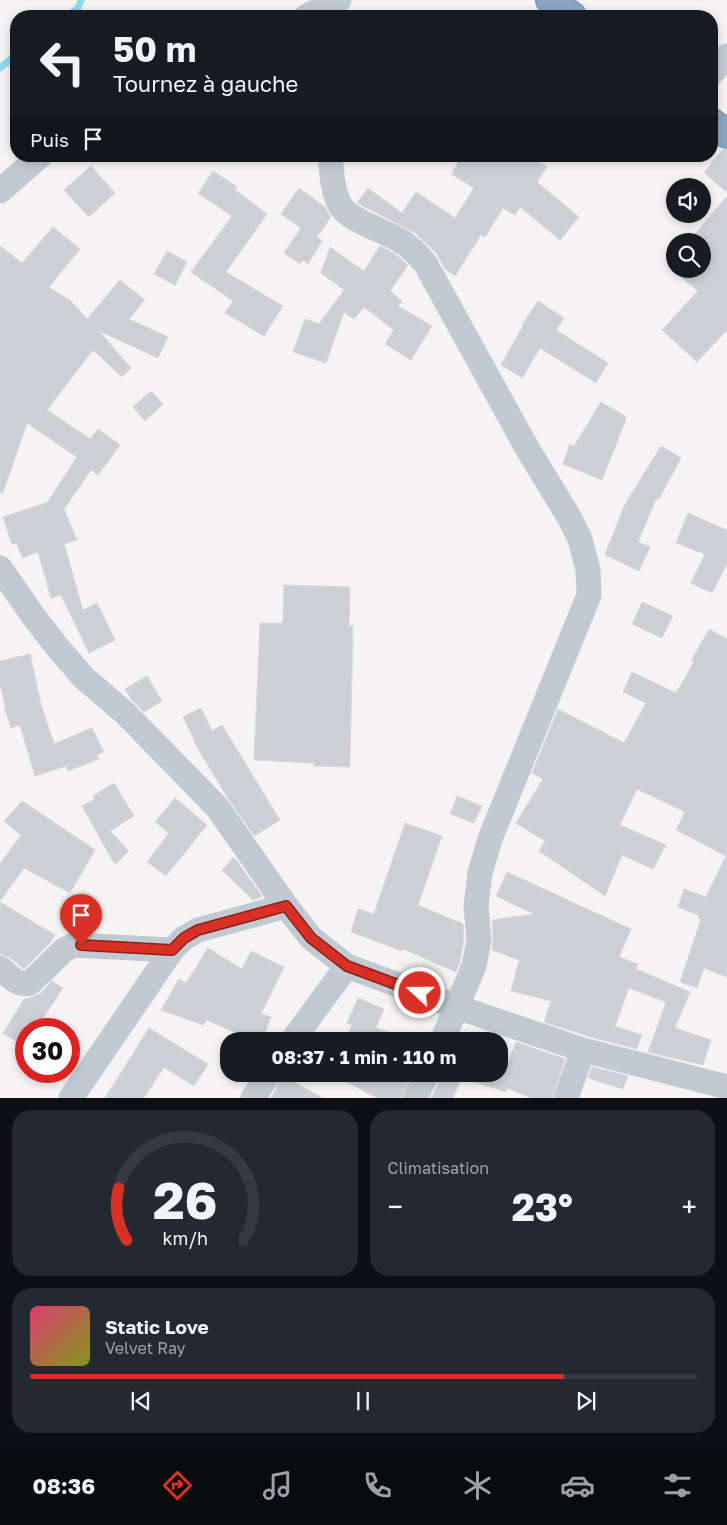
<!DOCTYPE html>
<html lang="fr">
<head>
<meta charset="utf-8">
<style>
  :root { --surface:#171b24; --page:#242831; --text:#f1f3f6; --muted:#9ea1a6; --line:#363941; --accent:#d93025 }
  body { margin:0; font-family:"Golos Text",sans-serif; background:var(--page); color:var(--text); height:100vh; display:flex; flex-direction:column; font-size:19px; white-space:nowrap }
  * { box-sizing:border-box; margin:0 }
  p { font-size:16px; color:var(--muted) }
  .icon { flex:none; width:28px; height:28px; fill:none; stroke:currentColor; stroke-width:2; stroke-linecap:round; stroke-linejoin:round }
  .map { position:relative; height:1098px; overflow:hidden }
  .sheet { display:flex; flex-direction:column; gap:12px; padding:12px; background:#0d0f14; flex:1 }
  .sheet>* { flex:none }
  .guide { position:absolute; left:10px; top:10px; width:708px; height:152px; border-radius:20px; box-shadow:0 2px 8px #0003; background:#171b24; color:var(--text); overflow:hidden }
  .buttons { position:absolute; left:666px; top:178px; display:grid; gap:10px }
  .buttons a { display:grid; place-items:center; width:45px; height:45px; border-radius:50%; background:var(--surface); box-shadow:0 2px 8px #0003; font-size:25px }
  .speed { position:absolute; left:15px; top:1018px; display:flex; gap:10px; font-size:25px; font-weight:700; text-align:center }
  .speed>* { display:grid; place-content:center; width:65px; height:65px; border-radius:50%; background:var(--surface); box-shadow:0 2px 8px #0003; line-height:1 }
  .speed .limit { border:8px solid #d22; background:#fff; color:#111 }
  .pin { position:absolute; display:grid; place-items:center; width:42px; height:42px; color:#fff; margin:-51px -21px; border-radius:50% 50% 50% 0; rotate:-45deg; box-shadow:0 0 5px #0007 }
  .pin .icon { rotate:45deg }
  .me { position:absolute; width:55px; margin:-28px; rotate:291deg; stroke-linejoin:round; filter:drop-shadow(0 0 4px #0008) }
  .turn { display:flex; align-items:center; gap:18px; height:105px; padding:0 20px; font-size:22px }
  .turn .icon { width:65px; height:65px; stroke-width:2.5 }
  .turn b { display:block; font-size:35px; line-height:42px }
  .then { display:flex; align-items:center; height:48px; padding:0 20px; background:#0003; gap:10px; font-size:19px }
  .big { font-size:38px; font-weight:700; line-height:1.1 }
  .sheet .widget { flex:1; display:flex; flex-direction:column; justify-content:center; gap:8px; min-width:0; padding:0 18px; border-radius:20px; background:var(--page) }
  .sheet .dial { align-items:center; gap:0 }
  .dial svg { height:130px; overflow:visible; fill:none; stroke:var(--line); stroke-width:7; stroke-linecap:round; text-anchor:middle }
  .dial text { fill:var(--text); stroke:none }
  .song { display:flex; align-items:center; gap:15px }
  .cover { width:60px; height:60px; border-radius:8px; background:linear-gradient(135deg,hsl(340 70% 55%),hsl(70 70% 35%)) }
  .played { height:5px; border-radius:2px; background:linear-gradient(90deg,var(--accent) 80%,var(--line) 80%) }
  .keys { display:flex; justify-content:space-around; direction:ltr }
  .heat { display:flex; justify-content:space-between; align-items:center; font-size:28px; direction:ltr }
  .sheet .tiles { flex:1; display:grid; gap:12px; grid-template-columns:1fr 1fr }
  .widget:last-child { grid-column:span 2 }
  .trip { position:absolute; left:220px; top:1032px; width:288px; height:50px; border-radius:20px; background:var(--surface); box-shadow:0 2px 8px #0003; font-weight:700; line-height:50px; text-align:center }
  .menu { display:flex; height:80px; justify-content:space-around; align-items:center; background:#090b0e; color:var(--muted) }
  .menu .icon { width:35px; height:35px }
  .menu .on { color:var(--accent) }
  .menu b { font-size:22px; color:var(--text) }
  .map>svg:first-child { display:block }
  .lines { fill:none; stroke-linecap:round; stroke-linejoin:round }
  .stream { stroke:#90daee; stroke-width:7 }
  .building { fill:#cdcfd5; stroke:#d7d9de }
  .highway-casing { stroke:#7690ad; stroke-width:30 }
  .minor { stroke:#c1cad2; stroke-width:25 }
  .highway { stroke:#8ba5c1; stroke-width:28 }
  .route-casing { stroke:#8d1f18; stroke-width:12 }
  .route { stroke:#d93025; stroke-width:9 }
</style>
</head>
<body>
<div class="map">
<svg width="727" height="1098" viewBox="0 0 727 1098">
  <rect width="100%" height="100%" fill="#f5f3f3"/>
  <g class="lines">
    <path class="stream" d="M67,16L78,8L81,0
      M0,68L16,55"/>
  </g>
  <path class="building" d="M723,149H727V192L704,173Z
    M462,156H530L547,167L537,182L579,217L560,240L520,207L515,215L503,208L485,237L481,235L455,276L445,269L436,253L415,233L357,203L368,188L402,213L416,192L455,218L474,188L451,174Z
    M91,166L115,193L89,217L64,190Z
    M213,171L237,187L235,190L267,214L226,272L283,306L264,336L225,313L233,301L191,272L232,216L198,193Z
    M299,188L325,207L331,217L317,237L322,241L308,264L303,260L300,264L284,253L301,228L281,214Z
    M727,196V330L697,362L662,330L698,291L668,266L675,258V269H702V241H689Z
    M53,227L80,249L49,287L71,301L87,319L120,280L145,300L129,319L168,337L158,358L99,331L131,368L122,377L93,350L47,410L90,439L98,429L120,445L98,475L91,470L64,509L77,540L64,544L83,610L97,603L115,640L89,653L61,595L51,598L38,552L22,558L17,543L12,544L3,517L49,502L48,501L77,457L27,423L3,493H0V246L22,263Z
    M380,246L395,254L408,265L390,291L402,301L398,306L432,326L411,360L385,344L394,330L364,307L354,319L344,312L326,363L293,352L305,319L319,324L344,290L321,273L330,247L364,271Z
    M167,251L187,262L175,285L154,274Z
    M538,301L564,318L556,330L608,363L596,383L540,348L522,378L501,365L523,326L522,325Z
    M151,391L163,404L145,421L133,407Z
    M601,402L625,416L626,419L602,480L563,464L570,444L574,446Z
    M661,446L681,458L659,499H656L638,542L650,547L639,571L605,555L624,506Z
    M688,513L727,530V564L712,593L691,583L705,554L676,543Z
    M284,585L350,587L349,626H353L350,767L314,766V763L254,760L260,623H283Z
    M642,602L673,616L662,638L632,624Z
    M709,629L727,639V977L704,968L697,988L680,982L701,919L698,918L699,915L678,907L684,889L706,897L726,856L676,830L685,812L637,789L620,825L666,845L653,869L622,855L605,896L539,851L545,841L516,823L543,779L532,773L558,709L624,743L646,703L623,692L632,672L676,693L694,662L691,661Z
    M30,654L41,704L54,744L92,728L104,752L97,755L99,759L68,771L66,766L35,776L20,725L11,728L4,706H5L0,684V661Z
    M147,676L162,701L144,712L131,699L125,689Z
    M201,708L212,731L222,725L280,820L254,836L227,797L194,742L195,741L183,717Z
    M114,783L134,816L110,831L129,851L115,865L82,806L95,799L93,796Z
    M457,796L482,806L474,823L450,814Z
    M175,798L207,825L166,876L147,862L169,833L155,822Z
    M22,801L95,850L70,893L24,868L0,901V864L21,835L4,821Z
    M405,823L442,836L418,905L463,924L464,939L460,962L456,972L403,949L402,951L351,932L358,909L374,914Z
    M234,857L262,896L260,898L253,900L222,870Z
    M507,872L631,929L619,957L638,964L636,969L690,992L675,1028L711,1040L703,1065L648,1052L666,1002L629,988L615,1026L642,1035L637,1049L587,1036L544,1022L551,1001L511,991L519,960L492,950L493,939L492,920L534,914L496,896Z
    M0,902L55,935L50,943L24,969L9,957L0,954Z
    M208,948L242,969L251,951L284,967L261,1014L271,1017L262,1041H234L237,1033L206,1020L203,1025L161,1010L179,979L186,983Z
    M52,981L63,988L36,1029H26V1048L3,1033L25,998L26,999L40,994Z
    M358,998L384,1009L376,1028L415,1041H344L352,1025L347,1023Z
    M149,1028L208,1064L194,1086L164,1067L144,1098H105Z
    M516,1042L565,1059L552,1098H531L507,1088L506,1092L461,1078L453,1098H431L440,1080L441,1074H499V1069L505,1071Z
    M592,1067L628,1076L623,1089L588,1078Z
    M332,1074H411L401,1098H377Z
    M283,1076L323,1098H271Z"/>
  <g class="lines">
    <g class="highway-casing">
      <path id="highway" d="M550,0L572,16
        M711,122L727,134"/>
    </g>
    <path class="minor" d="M307,16L339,0
      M711,74L727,56
      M330,156C332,173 332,190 340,205C349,221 383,230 399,240C410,246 417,254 425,263L527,448L569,517L580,539L588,570L589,595L490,839L480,873L476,906L479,940L474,966L442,1041
      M0,191L40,156
      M0,568L34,617L58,648L84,678L125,713L217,807L286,906L311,938L347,966L457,1007L583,1050L727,1087
      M0,968C10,976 17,986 30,983L64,950L74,945L172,950
      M292,1041L347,966
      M71,1098L172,950L184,938L198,930L286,906
      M253,1098L269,1074
      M415,1098L427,1074
      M566,1098L583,1050"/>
    <use href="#highway" class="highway"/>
  </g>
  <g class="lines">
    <g class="route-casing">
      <path id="route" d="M81,945L172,950L184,938L198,930L286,906L311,938L347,966L420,993"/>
    </g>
    <use href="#route" class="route"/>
  </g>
</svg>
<div class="buttons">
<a><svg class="icon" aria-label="sound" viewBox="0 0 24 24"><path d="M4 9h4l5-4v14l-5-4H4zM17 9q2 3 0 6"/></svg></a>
<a><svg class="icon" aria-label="search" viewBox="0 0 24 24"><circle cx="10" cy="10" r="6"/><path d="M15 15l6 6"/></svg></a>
</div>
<div class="speed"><div class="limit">30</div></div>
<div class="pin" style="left:81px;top:945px;background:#d93025"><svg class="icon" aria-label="arrive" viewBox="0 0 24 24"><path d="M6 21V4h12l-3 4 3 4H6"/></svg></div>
<svg class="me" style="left:420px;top:993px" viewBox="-20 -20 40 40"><circle r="17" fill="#d93025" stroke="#fff" stroke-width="3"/><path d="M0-11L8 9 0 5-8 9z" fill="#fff"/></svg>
<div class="trip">08:37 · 1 min · 110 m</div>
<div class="guide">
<div class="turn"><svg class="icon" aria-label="left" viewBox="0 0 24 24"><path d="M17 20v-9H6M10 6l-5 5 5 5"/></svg><div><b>50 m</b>Tournez à gauche</div></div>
<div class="then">Puis<svg class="icon" aria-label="arrive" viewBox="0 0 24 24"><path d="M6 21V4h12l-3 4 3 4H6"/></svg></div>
</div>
</div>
<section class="sheet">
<div class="tiles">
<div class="widget dial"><svg viewBox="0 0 100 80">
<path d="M14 69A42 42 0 1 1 86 69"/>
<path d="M14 69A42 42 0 0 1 9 37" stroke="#d93025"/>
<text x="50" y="56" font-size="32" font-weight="700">26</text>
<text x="50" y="72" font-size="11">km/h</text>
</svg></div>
<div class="widget"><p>Climatisation</p>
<div class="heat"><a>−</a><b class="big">23°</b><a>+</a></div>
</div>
<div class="widget">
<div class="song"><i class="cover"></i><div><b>Static Love</b><p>Velvet Ray</p></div></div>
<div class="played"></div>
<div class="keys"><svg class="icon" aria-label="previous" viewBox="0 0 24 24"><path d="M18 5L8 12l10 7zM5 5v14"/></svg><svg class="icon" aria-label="pause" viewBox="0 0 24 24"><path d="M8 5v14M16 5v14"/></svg><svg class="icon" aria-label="next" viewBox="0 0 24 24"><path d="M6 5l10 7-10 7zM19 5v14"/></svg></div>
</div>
</div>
</section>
<nav class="menu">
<b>08:36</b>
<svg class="icon on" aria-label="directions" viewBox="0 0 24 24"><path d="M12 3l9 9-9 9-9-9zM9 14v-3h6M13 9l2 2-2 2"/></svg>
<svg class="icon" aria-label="music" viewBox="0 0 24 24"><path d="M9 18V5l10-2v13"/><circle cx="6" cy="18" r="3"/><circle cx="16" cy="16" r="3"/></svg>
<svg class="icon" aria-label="phone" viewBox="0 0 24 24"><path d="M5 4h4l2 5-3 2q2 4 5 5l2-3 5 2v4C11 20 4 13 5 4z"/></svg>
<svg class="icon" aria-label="climate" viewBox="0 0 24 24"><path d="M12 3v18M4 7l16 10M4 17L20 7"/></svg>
<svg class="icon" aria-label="car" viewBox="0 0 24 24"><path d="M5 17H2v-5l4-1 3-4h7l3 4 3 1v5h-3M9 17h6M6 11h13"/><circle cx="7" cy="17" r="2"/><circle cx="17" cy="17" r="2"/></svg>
<svg class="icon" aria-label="filters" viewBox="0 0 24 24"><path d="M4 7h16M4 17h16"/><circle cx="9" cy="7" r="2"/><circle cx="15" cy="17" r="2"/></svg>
</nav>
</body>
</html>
